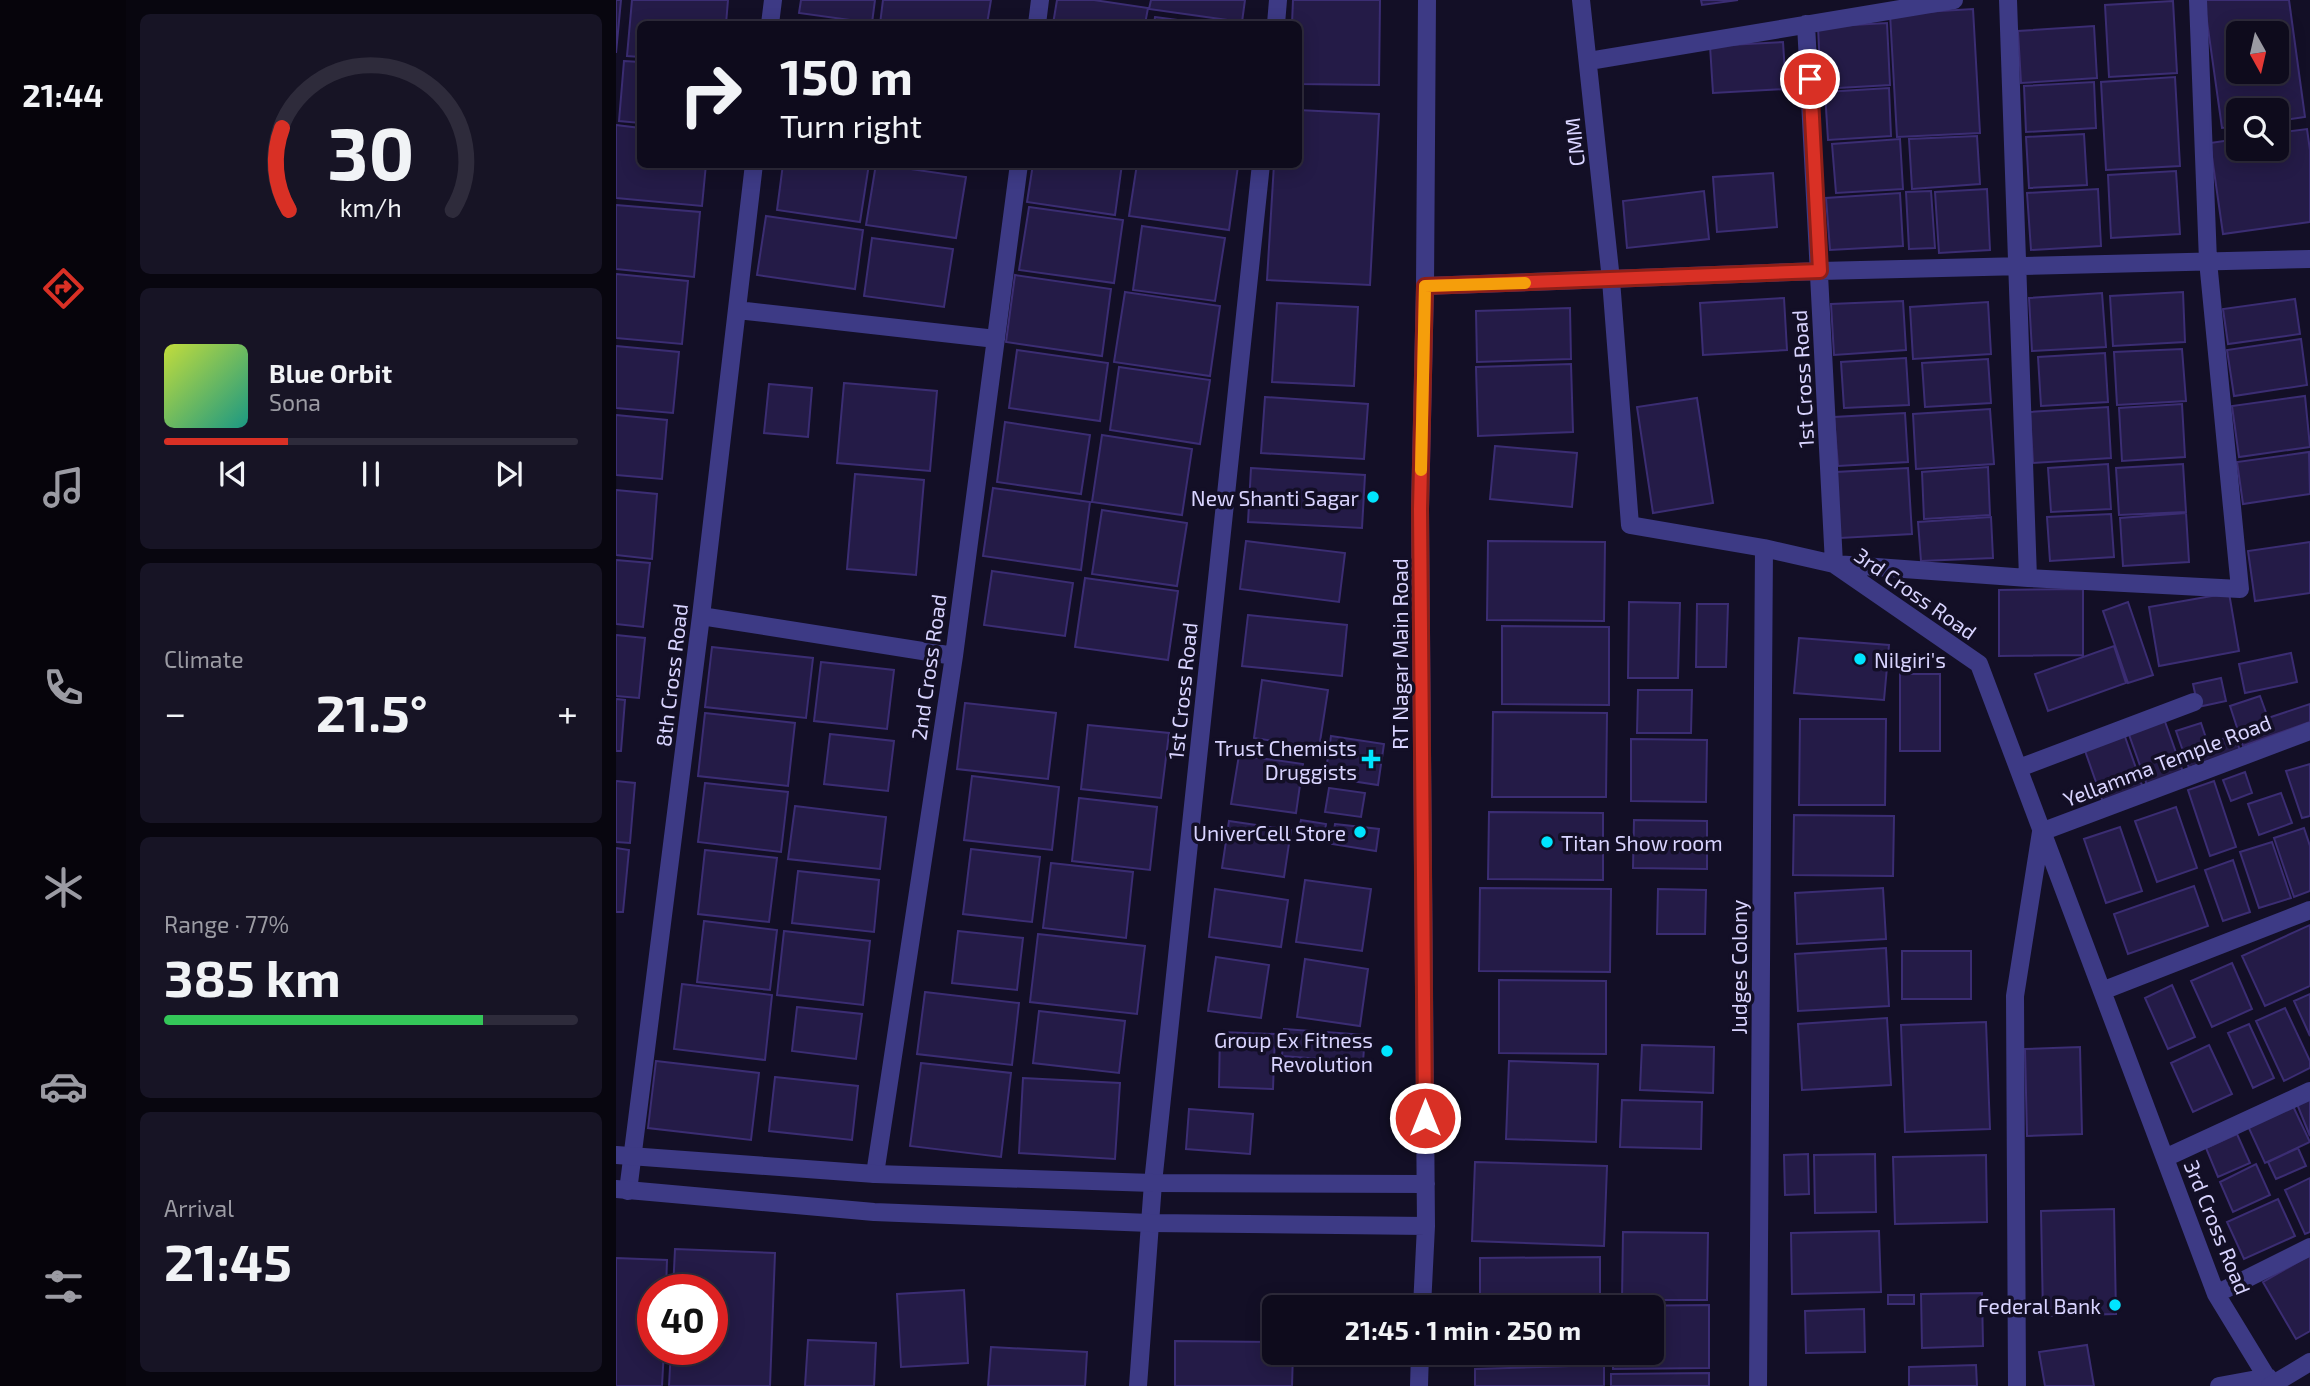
<!DOCTYPE html>
<html lang="en">
<head>
<meta charset="utf-8">
<style>
  :root { --surface:#0e0b1c; --page:#171425; --text:#f1f3f6; --muted:#9b9ba3; --line:#2e2b3b; --accent:#d93025 }
  body { margin:0; font-family:"Exo 2",sans-serif; background:var(--page); color:var(--text); height:100vh; display:flex; flex-direction:column; font-size:26px; white-space:nowrap }
  * { box-sizing:border-box; margin:0 }
  p { font-size:23px; color:var(--muted) }
  .icon { flex:none; width:38px; height:38px; fill:none; stroke:currentColor; stroke-width:2; stroke-linecap:round; stroke-linejoin:round }
  .map { position:relative; flex:1; overflow:hidden }
  .sheet { display:flex; flex-direction:column; gap:14px; padding:14px; background:#08060f; width:490px }
  .sheet>* { flex:none }
  .banner { position:absolute; left:21px; top:21px; width:665px; height:147px; border-radius:10px; box-shadow:0 4px 18px #0003,0 0 0 2px var(--line); background:#0e0b1c; color:var(--text); overflow:hidden }
  .needle { width:46px; rotate:172deg }
  .buttons { position:absolute; left:1610px; top:21px; display:grid; gap:14px }
  .buttons a { display:grid; place-items:center; width:63px; height:63px; border-radius:10px; background:var(--surface); box-shadow:0 4px 18px #0003,0 0 0 2px var(--line); font-size:35px }
  .speed { position:absolute; left:21px; top:1274px; display:flex; gap:14px; font-size:35px; font-weight:700; text-align:center }
  .speed>* { display:grid; place-content:center; width:91px; height:91px; border-radius:50%; background:var(--surface); box-shadow:0 4px 18px #0003,0 0 0 2px var(--line); line-height:1 }
  .speed .limit { border:10px solid #d22; background:#fff; color:#111 }
  .pin { position:absolute; display:grid; place-items:center; width:60px; height:60px; color:#fff; margin:-30px; border:4px solid #fff; border-radius:50%; box-shadow:0 2px 7px #0007 }
  .me { position:absolute; width:77px; margin:-38px; rotate:0deg; stroke-linejoin:round; filter:drop-shadow(0 0 5px #0008) }
  .turn { display:flex; align-items:center; gap:24px; height:147px; padding:0 28px; font-size:32px }
  .turn .icon { width:91px; height:91px; stroke-width:2.5 }
  .turn b { display:block; font-size:49px; line-height:60px }
  .big { font-size:52px; font-weight:700; line-height:1.1 }
  .sheet .tile { flex:1; display:flex; flex-direction:column; justify-content:center; gap:10px; min-width:0; padding:0 24px; border-radius:10px; background:var(--page) }
  .sheet .dial { align-items:center; gap:0 }
  .dial svg { height:182px; overflow:visible; fill:none; stroke:var(--line); stroke-width:7; stroke-linecap:round; text-anchor:middle }
  .dial text { fill:var(--text); stroke:none }
  .song { display:flex; align-items:center; gap:21px }
  .cover { width:84px; height:84px; border-radius:10px; background:linear-gradient(135deg,hsl(70 70% 55%),hsl(170 70% 35%)) }
  .played { height:7px; border-radius:4px; background:linear-gradient(90deg,var(--accent) 30%,var(--line) 30%) }
  .keys { display:flex; justify-content:space-around; direction:ltr }
  .heat { display:flex; justify-content:space-between; align-items:center; font-size:38px; direction:ltr }
  .charge { height:10px; border-radius:5px; background:linear-gradient(90deg,#34c759 77%,var(--line) 0) }
  .trip { position:absolute; left:646px; top:1295px; width:402px; height:70px; border-radius:10px; background:var(--surface); box-shadow:0 4px 18px #0003,0 0 0 2px var(--line); font-weight:700; line-height:70px; text-align:center }
  main { display:flex; flex:1; min-height:0 }
  .dock { display:flex; flex-direction:column; width:126px; justify-content:space-around; align-items:center; background:#06040b; color:var(--muted) }
  .dock .icon { width:49px; height:49px }
  .dock .on { color:var(--accent) }
  .dock b { font-size:32px; color:var(--text) }
  .map>svg:first-child { display:block }
  .building { fill:#241b47; stroke:#3b2d73; stroke-width:2; fill-rule:evenodd }
  .lines { fill:none; stroke-linecap:round; stroke-linejoin:round }
  .minor { stroke:#3d3a85; stroke-width:18 }
  .tertiary { stroke:#3d3a85; stroke-width:18 }
  .route-casing { stroke:#8d1f18; stroke-width:18 }
  .route { stroke:#d93025; stroke-width:12 }
  .slow { stroke:#f59e0b; stroke-width:12 }
  .poi-dot { fill:#00e5ff; stroke:#130f26; stroke-width:2.5 }
  .labels { text-anchor:middle; dominant-baseline:central; stroke-width:7; stroke-linejoin:round; paint-order:stroke }
  .street-label { font-size:21px; fill:#d9d4ff; stroke:#130f26 }
  .poi-label { font-size:21px; fill:#d9d4ff; stroke:#130f26; text-anchor:end }
</style>
</head>
<body>
<main>
<nav class="dock">
<b>21:44</b>
<svg class="icon on" aria-label="directions" viewBox="0 0 24 24"><path d="M12 3l9 9-9 9-9-9zM9 14v-3h6M13 9l2 2-2 2"/></svg>
<svg class="icon" aria-label="music" viewBox="0 0 24 24"><path d="M9 18V5l10-2v13"/><circle cx="6" cy="18" r="3"/><circle cx="16" cy="16" r="3"/></svg>
<svg class="icon" aria-label="phone" viewBox="0 0 24 24"><path d="M5 4h4l2 5-3 2q2 4 5 5l2-3 5 2v4C11 20 4 13 5 4z"/></svg>
<svg class="icon" aria-label="climate" viewBox="0 0 24 24"><path d="M12 3v18M4 7l16 10M4 17L20 7"/></svg>
<svg class="icon" aria-label="car" viewBox="0 0 24 24"><path d="M5 17H2v-5l4-1 3-4h7l3 4 3 1v5h-3M9 17h6M6 11h13"/><circle cx="7" cy="17" r="2"/><circle cx="17" cy="17" r="2"/></svg>
<svg class="icon" aria-label="filters" viewBox="0 0 24 24"><path d="M4 7h16M4 17h16"/><circle cx="9" cy="7" r="2"/><circle cx="15" cy="17" r="2"/></svg>
</nav>
<section class="sheet">
<div class="tile dial"><svg viewBox="0 0 100 80">
<path d="M14 69A42 42 0 1 1 86 69"/>
<path d="M14 69A42 42 0 0 1 11 33" stroke="#d93025"/>
<text x="50" y="56" font-size="32" font-weight="700">30</text>
<text x="50" y="72" font-size="11">km/h</text>
</svg></div>
<div class="tile">
<div class="song"><i class="cover"></i><div><b>Blue Orbit</b><p>Sona</p></div></div>
<div class="played"></div>
<div class="keys"><svg class="icon" aria-label="previous" viewBox="0 0 24 24"><path d="M18 5L8 12l10 7zM5 5v14"/></svg><svg class="icon" aria-label="pause" viewBox="0 0 24 24"><path d="M8 5v14M16 5v14"/></svg><svg class="icon" aria-label="next" viewBox="0 0 24 24"><path d="M6 5l10 7-10 7zM19 5v14"/></svg></div>
</div>
<div class="tile"><p>Climate</p>
<div class="heat"><a>−</a><b class="big">21.5°</b><a>+</a></div>
</div>
<div class="tile"><p>Range · 77%</p><b class="big">385 km</b><div class="charge"></div></div>
<div class="tile"><p>Arrival</p><b class="big">21:45</b></div>
</section>
<div class="map">
<svg width="1694" height="1386" viewBox="0 0 1694 1386">
  <rect width="100%" height="100%" fill="#130f26"/>
  <path class="building" d="M0,0H5L0,53Z
    M16,0H112L110,24H24V57L11,56Z
    M185,0H259L256,23L183,13Z
    M267,0H375L371,24H264Z
    M441,0H478L532,8L529,24H437Z
    M535,0H629L626,22L533,9Z
    M677,0H764L763,85L682,84V24H676Z
    M1085,0H1122L1086,5Z
    M1588,0H1673L1689,117L1661,121V110H1622V126L1606,128ZM1622,33H1661V72H1622Z
    M1557,1L1561,73L1493,77L1489,5Z
    M1357,9L1364,133L1281,137L1274,14Z
    M539,17L592,24H538Z
    M1271,23L1274,85L1205,89L1202,27Z
    M1478,26L1481,78L1405,83L1402,31Z
    M1167,42L1170,89L1097,93L1094,46Z
    M8,61L24,62V123L3,121Z
    M1559,77L1564,166L1490,170L1485,82Z
    M1478,82L1480,128L1410,132L1408,86Z
    M1273,88L1275,136L1212,140L1209,92Z
    M682,110L763,114L754,285L651,280L658,164H682Z
    M0,125L24,128V164H90L86,206L0,198Z
    M1691,129L1694,150V222L1607,234L1594,143L1622,139V149H1661V133Z
    M1468,134L1471,185L1413,188L1410,137Z
    M1361,136L1364,184L1296,189L1293,139Z
    M1284,139L1287,189L1220,193L1216,144Z
    M167,164H253L244,222L161,210Z
    M260,164L350,177L340,238L250,225Z
    M417,164H506L499,215L411,202Z
    M521,164L622,166L613,230L513,216Z
    M1560,171L1564,234L1495,238L1492,175Z
    M1157,173L1161,227L1101,232L1097,177Z
    M1371,189L1374,250L1323,253L1319,192Z
    M1482,189L1485,246L1415,250L1411,193Z
    M1088,191L1093,239L1011,248L1007,201Z
    M1315,191L1319,248L1293,249L1290,192Z
    M1284,193L1287,246L1214,250L1210,198Z
    M0,205L84,212L78,277L0,269Z
    M413,207L507,220L498,283L403,270Z
    M150,216L247,230L239,289L141,275Z
    M526,226L609,238L599,301L517,290Z
    M256,238L337,249L328,307L248,296Z
    M0,274L72,281L66,344L0,338Z
    M399,275L495,289L486,356L390,342Z
    M509,292L604,306L594,376L498,362Z
    M1567,292L1569,342L1497,346L1494,296Z
    M1486,293L1490,347L1416,351L1413,298Z
    M1168,298L1171,350L1087,355L1084,303Z
    M1679,299L1684,334L1612,344L1607,309Z
    M1287,301L1290,350L1218,355L1215,304Z
    M1372,302L1375,354L1297,359L1294,307Z
    M661,303L742,307L738,386L656,382Z
    M954,308L955,359L861,362L860,311Z
    M1685,339L1691,385L1618,396L1611,350Z
    M0,346L63,352L57,413L0,408Z
    M1566,349L1570,401L1501,405L1498,352Z
    M401,350L492,363L484,421L393,408Z
    M1489,353L1492,402L1425,406L1422,357Z
    M1290,358L1293,405L1228,408L1225,362Z
    M1372,359L1375,403L1309,407L1306,363Z
    M955,364L957,432L862,436L860,367Z
    M503,367L594,380L584,444L494,430Z
    M228,383L321,391L314,471L221,463Z
    M153,384L196,388L192,437L148,433Z
    M1689,396L1694,447L1623,457L1616,406Z
    M649,397L752,404L748,459L645,453Z
    M1081,398L1097,503L1037,513L1021,407Z
    M1566,404L1569,457L1506,461L1503,408Z
    M1492,407L1495,458L1417,463L1414,412Z
    M1374,409L1378,464L1300,469L1297,414Z
    M1289,413L1292,462L1222,466L1218,417Z
    M0,415L51,420L46,479L0,475Z
    M389,422L474,435L465,494L381,482Z
    M486,435L576,449L566,515L476,502Z
    M879,446L961,453L956,507L874,499Z
    M1693,452L1694,494L1627,504L1621,462Z
    M1492,464L1495,509L1435,512L1432,468Z
    M1567,464L1570,512L1503,515L1500,468Z
    M1372,467L1374,515L1308,519L1306,472Z
    M635,468L749,475L746,528L632,522Z
    M1292,468L1296,534L1224,538L1220,472Z
    M239,474L308,480L300,575L231,569Z
    M377,488L474,502L465,570L367,556Z
    M0,490L41,494L36,559L0,555Z
    M486,510L571,523L561,586L476,574Z
    M1570,513L1573,562L1507,566L1504,518Z
    M1495,514L1498,557L1434,561L1431,517Z
    M1375,517L1377,558L1305,561L1302,522Z
    M630,541L729,553L723,602L624,589Z
    M872,541L989,542L988,621L871,620Z
    M1694,542V593L1639,601L1632,551Z
    M0,560L34,563L27,627L0,624Z
    M376,571L457,583L449,636L368,625Z
    M469,578L562,591L552,660L459,647Z
    M1467,589V655L1383,656V590Z
    M1613,593L1623,651L1543,666L1533,607Z
    M1013,602L1064,603L1062,678H1012Z
    M1512,602L1537,675L1512,683L1487,611Z
    M1081,604H1112L1110,667H1080Z
    M632,615L731,625L726,676L626,666Z
    M886,626L993,627V705L886,704Z
    M0,635L29,638L23,698L0,696Z
    M1183,638L1273,645L1268,700L1178,693Z
    M1498,646L1510,683L1432,711L1419,674Z
    M96,647L197,658L190,718L89,707Z
    M1675,653L1681,682L1629,693L1623,664Z
    M205,662L278,670L271,729L198,721Z
    M1284,674H1324V751H1284Z
    M1605,678L1610,701L1582,707L1577,684Z
    M646,680L712,690L703,748L638,738Z
    M1022,690H1076L1075,733H1021Z
    M1644,696L1652,718L1694,704V722L1627,746L1614,706Z
    M0,699L9,700L5,751H0Z
    M349,703L440,713L432,779L341,769Z
    M877,712L991,713L990,797H876Z
    M89,713L179,723L172,786L82,776Z
    M1547,716L1568,775L1532,788L1511,729Z
    M1184,719H1270L1269,805H1183Z
    M1585,723L1592,744L1618,735L1624,750L1573,768L1560,731Z
    M472,725L553,733L545,798L465,789Z
    M1507,731L1528,791L1488,805L1467,745Z
    M214,734L278,741L272,791L208,784Z
    M715,736L768,744L762,785L709,777Z
    M1015,739L1091,740L1090,802L1015,801Z
    M623,755L687,764L680,813L615,804Z
    M1694,764V816L1686,818L1670,771Z
    M1629,772L1636,793L1615,801L1607,780Z
    M356,776L443,787L436,850L348,840Z
    M0,781L19,783L14,843L0,842Z
    M1598,781L1620,847L1594,856L1572,790Z
    M89,783L172,792L165,852L82,842Z
    M713,788L749,793L745,817L709,812Z
    M1665,793L1676,823L1643,835L1632,804Z
    M463,798L541,807L534,870L456,861Z
    M179,806L270,817L264,869L172,859Z
    M1560,807L1581,868L1541,882L1519,821Z
    M873,812L987,813V880L872,879Z
    M1178,815L1278,816L1277,876L1177,875Z
    M685,820L710,824L708,838L682,834Z
    M1018,820L1091,821V869L1017,868Z
    M613,821L675,830L668,877L606,868Z
    M719,824L763,829L760,851L716,844Z
    M1504,827L1526,891L1490,903L1468,839Z
    M1688,828L1694,846V891L1678,897L1658,838Z
    M1656,842L1675,898L1643,908L1624,852Z
    M0,848L13,850L7,912H0Z
    M355,849L424,857L416,922L347,914Z
    M89,850L161,858L153,922L82,914Z
    M1617,860L1634,912L1607,921L1589,870Z
    M435,863L517,872L510,938L427,928Z
    M182,871L263,880L258,932L176,923Z
    M689,880L755,889L746,951L680,942Z
    M1578,886L1592,926L1512,954L1498,914Z
    M864,888L995,889L994,972L863,971Z
    M1267,888L1270,939L1181,944L1179,893Z
    M599,889L672,900L665,947L593,937Z
    M1042,889L1090,890L1089,934H1041Z
    M88,921L161,930L154,990L81,982Z
    M1694,925V986L1649,1006L1626,956Z
    M168,931L254,941L247,1005L161,995Z
    M342,931L407,938L401,990L336,983Z
    M422,934L529,946L521,1014L414,1002Z
    M1270,948L1273,1006L1182,1011L1179,954Z
    M1286,951H1355V999H1286Z
    M600,957L653,965L645,1018L592,1011Z
    M689,959L752,969L744,1026L681,1017Z
    M1616,963L1636,1009L1596,1027L1575,981Z
    M883,980L990,981V1054L883,1053Z
    M66,984L156,995L149,1060L58,1049Z
    M1556,985L1579,1037L1552,1049L1529,998Z
    M309,992L403,1003L396,1065L301,1054Z
    M1694,994V1036L1678,1001Z
    M181,1007L246,1014L240,1059L176,1051Z
    M1669,1008L1694,1061V1068L1668,1081L1640,1021Z
    M423,1011L509,1021L503,1073L417,1063Z
    M1271,1018L1275,1085L1186,1090L1182,1024Z
    M1370,1022L1374,1129L1289,1132L1285,1025Z
    M1633,1024L1658,1078L1637,1088L1612,1033Z
    M668,1029L749,1035L747,1062L666,1056Z
    M604,1032L659,1034L657,1089L603,1087Z
    M1026,1045L1098,1047L1097,1093L1024,1090Z
    M1593,1045L1616,1094L1577,1112L1555,1063Z
    M1464,1047L1466,1134L1411,1136L1409,1049Z
    M40,1061L143,1073L135,1140L32,1128Z
    M893,1061L982,1064L980,1142L890,1139Z
    M305,1063L395,1073L385,1157L294,1146Z
    M159,1077L242,1086L236,1140L153,1131Z
    M407,1078L504,1083L499,1159L403,1153Z
    M1694,1099V1136L1681,1104Z
    M1006,1100L1086,1102L1085,1149L1004,1147Z
    M1676,1104L1694,1142L1649,1163L1631,1124Z
    M573,1109L637,1114L634,1154L570,1149Z
    M1621,1134L1634,1163L1602,1177L1590,1148Z
    M1682,1148L1690,1166L1660,1179L1652,1162Z
    M1192,1154L1193,1194L1169,1195L1168,1155Z
    M1259,1154L1260,1212L1199,1213L1198,1155Z
    M1370,1155L1371,1222L1279,1224L1277,1157Z
    M859,1162L991,1166L988,1246L856,1241Z
    M1640,1164L1654,1195L1617,1212L1604,1182Z
    M1694,1178V1232L1689,1234L1669,1190Z
    M1662,1199L1679,1236L1628,1259L1611,1222Z
    M1498,1209L1500,1314L1427,1316L1425,1211Z
    M1263,1231L1265,1292L1176,1294L1175,1233Z
    M1007,1232L1092,1233L1091,1300H1006Z
    M59,1249L159,1253L154,1386H53L55,1349H96V1290H57Z
    M1694,1255V1331L1680,1339L1647,1282Z
    M984,1257V1307H864V1258Z
    M0,1258L51,1260L50,1290H37V1349H48L46,1386H0Z
    M348,1290L352,1363L285,1367L281,1294Z
    M1366,1293L1367,1346L1306,1348L1305,1294Z
    M1272,1295H1298V1304H1272Z
    M1093,1305V1368L997,1369V1353H1036V1307L997,1306Z
    M1248,1309L1249,1352L1190,1353L1189,1311Z
    M192,1340L260,1343L258,1386H189Z
    M559,1341L658,1342V1353H677L676,1386H559Z
    M1471,1345L1478,1386H1429L1423,1352Z
    M375,1347L471,1352L469,1386H372Z
    M988,1365V1386H859V1369Z
    M1360,1365L1361,1386H1293V1367Z
    M1093,1373V1386H995V1374Z"/>
  <g class="lines">
    <path class="minor" d="M965,0L995,280L1014,525L1148,548L1218,564L1363,664L1600,1294L1656,1386
      M1392,0L1412,578
      M154,24L157,0
      M421,24L424,0
      M660,24L662,0
      M1190,24L1218,564
      M973,61L1338,0
      M809,286L1204,271L1694,259
      M121,310L380,339
      M1219,564L1412,578L1624,589L1592,261L1582,0
      M85,616L338,656
      M1403,768L1578,702
      M1486,991L1694,910
      M1549,1158L1694,1091
      M259,1174L338,656L403,164
      M12,1191L85,616L138,164
      M1600,1294L1694,1247
      M804,1355H942
      M522,1386L537,1183L645,164
      M1142,1386L1148,548
      M1401,1386L1399,996L1425,832L1694,731
      M1603,1386L1652,1377"/>
    <path class="tertiary" d="M0,1155L259,1174L537,1183L810,1184
      M0,1189L258,1212L534,1223L810,1226
      M806,1307L810,1226L804,509L809,286L811,0
      M803,1386L804,1353
      M1654,1386L1694,1362"/>
  </g>
  <g class="lines">
    <g class="route-casing">
      <path id="route" d="M809,1118L804,509L809,286L1204,271L1194,79"/>
    </g>
    <use href="#route" class="route"/>
    <path class="slow" d="M805,470L809,286L909,283"/>
  </g>
  <g class="poi-dot">
    <circle cx="757" cy="497" r="7"/>
    <circle cx="1244" cy="659" r="7"/>
    <path d="M751.5 748.5h7v7h7v7h-7v7h-7v-7h-7v-7h7z"/>
    <circle cx="744" cy="832" r="7"/>
    <circle cx="931" cy="842" r="7"/>
    <circle cx="771" cy="1051" r="7"/>
    <circle cx="1499" cy="1305" r="7"/>
  </g>
  <g class="labels">
    <g class="street-label">
      <text transform="translate(958 142) rotate(-96)">CMM</text>
      <text transform="translate(1186 379) rotate(-93)">1st Cross Road</text>
      <text transform="translate(1300 593) rotate(35)">3rd Cross Road</text>
      <text transform="translate(783 654) rotate(-90)">RT Nagar Main Road</text>
      <text transform="translate(312 667) rotate(-82)">2nd Cross Road</text>
      <text transform="translate(55 675) rotate(-83)">8th Cross Road</text>
      <text transform="translate(566 691) rotate(-84)">1st Cross Road</text>
      <text transform="translate(1551 760) rotate(-21)">Yellamma Temple Road</text>
      <text transform="translate(1122 967) rotate(-90)">Judges Colony</text>
      <text transform="translate(1602 1227) rotate(68)">3rd Cross Road</text>
    </g>
    <g class="poi-label">
      <text x="743" y="497">New Shanti Sagar</text>
      <text x="1258" y="659" text-anchor="start">Nilgiri's</text>
      <text x="741" y="747">Trust Chemists<tspan x="741" dy="24">Druggists</tspan></text>
      <text x="730" y="832">UniverCell Store</text>
      <text x="945" y="842" text-anchor="start">Titan Show room</text>
      <text x="757" y="1039">Group Ex Fitness<tspan x="757" dy="24">Revolution</tspan></text>
      <text x="1485" y="1305">Federal Bank</text>
    </g>
  </g>
</svg>
<div class="buttons">
<a><svg class="needle" viewBox="-14 -14 28 28"><path d="M0-13l5 13h-10z" fill="#e53935"/><path d="M0 13l5-13h-10z" fill="#9b9ba3"/></svg></a>
<a><svg class="icon" aria-label="search" viewBox="0 0 24 24"><circle cx="10" cy="10" r="6"/><path d="M15 15l6 6"/></svg></a>
</div>
<div class="speed"><div class="limit">40</div></div>
<div class="pin" style="left:1194px;top:79px;background:#d93025"><svg class="icon" aria-label="arrive" viewBox="0 0 24 24"><path d="M6 21V4h12l-3 4 3 4H6"/></svg></div>
<svg class="me" style="left:809px;top:1118px" viewBox="-20 -20 40 40"><circle r="17" fill="#d93025" stroke="#fff" stroke-width="3"/><path d="M0-11L8 9 0 5-8 9z" fill="#fff"/></svg>
<div class="trip">21:45 · 1 min · 250 m</div>
<div class="banner">
<div class="turn"><svg class="icon" aria-label="right" viewBox="0 0 24 24"><path d="M7 20v-9h11M14 6l5 5-5 5"/></svg><div><b>150 m</b>Turn right</div></div>
</div>
</div>
</main>
</body>
</html>
